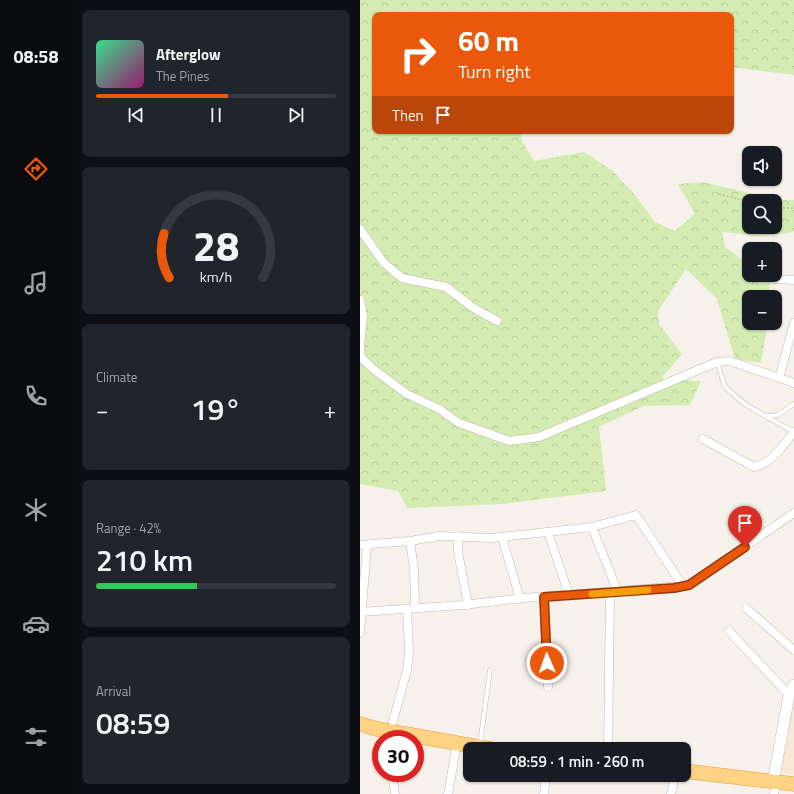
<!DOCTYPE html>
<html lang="en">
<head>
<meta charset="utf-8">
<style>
  :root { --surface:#171b24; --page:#20242c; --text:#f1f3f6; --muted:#9ea1a6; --line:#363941; --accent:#ea580c }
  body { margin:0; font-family:"Titillium Web",sans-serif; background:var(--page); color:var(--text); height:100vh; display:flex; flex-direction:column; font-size:15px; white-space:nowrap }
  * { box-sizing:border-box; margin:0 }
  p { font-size:13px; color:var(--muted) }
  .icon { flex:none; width:22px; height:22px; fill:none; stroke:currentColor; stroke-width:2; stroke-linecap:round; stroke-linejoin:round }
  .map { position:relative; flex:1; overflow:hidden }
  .sheet { display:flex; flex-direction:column; gap:10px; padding:10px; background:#0d0f14; width:288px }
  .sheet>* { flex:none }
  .banner { position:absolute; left:12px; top:12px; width:362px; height:122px; border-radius:8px; box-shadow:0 1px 3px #0004; background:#ea580c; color:#fff; overflow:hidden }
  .controls { position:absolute; left:382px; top:146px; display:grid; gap:8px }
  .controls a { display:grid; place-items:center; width:40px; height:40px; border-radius:8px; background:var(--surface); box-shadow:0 1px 3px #0004; font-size:20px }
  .speed { position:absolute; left:12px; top:730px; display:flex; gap:8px; font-size:20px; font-weight:700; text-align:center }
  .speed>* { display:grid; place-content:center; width:52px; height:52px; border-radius:50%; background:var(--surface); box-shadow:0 1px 3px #0004; line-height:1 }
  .speed .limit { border:6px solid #d22; background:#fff; color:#111 }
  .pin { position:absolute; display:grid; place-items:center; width:34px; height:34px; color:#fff; margin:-41px -17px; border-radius:50% 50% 50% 0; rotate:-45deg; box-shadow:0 0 4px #0007 }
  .pin .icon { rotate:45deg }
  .me { position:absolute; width:44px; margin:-22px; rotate:358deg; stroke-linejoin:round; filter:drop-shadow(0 0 3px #0008) }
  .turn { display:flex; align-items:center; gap:14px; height:84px; padding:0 20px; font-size:18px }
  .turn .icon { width:52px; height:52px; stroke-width:2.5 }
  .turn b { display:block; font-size:28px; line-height:34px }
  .then { display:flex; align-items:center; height:38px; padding:0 20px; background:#0003; gap:8px; font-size:15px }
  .big { font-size:30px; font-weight:600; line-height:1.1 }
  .sheet .widget { flex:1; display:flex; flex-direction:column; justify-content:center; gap:6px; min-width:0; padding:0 14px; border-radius:8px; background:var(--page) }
  .sheet .dial { align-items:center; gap:0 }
  .dial svg { height:104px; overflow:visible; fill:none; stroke:var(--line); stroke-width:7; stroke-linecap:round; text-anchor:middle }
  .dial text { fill:var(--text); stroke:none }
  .song { display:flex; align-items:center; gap:12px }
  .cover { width:48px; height:48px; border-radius:6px; background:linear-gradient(135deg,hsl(150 70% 55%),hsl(320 70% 35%)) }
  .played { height:4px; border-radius:2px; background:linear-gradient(90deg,var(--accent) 55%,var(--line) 55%) }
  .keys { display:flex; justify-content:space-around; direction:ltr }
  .heat { display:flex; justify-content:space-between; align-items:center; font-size:22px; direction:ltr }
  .charge { height:6px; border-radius:3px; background:linear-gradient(90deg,#34c759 42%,var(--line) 0) }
  .trip { position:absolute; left:103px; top:742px; width:228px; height:40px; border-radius:8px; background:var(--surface); box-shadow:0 1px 3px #0004; font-weight:600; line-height:40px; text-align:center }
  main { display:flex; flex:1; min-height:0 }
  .dock { display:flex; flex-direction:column; width:72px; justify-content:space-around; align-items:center; background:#090b0e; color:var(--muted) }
  .dock .icon { width:28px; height:28px }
  .dock .current { color:var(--accent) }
  .dock b { font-size:18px; color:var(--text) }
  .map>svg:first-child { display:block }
  .commercial { fill:#f8e8d6 }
  .forest { fill:url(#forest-crowns); fill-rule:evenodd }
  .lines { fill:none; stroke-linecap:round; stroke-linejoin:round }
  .service-casing { stroke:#c2baac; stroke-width:5 }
  .minor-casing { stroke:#c2baac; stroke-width:9 }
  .tertiary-casing { stroke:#c2baac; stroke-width:12 }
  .trunk-casing { stroke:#e69c35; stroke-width:15 }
  .path { stroke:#c5b59d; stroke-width:1.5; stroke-dasharray:2 2; stroke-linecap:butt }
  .service { stroke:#fff; stroke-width:4 }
  .minor { stroke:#fff; stroke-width:8 }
  .tertiary { stroke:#fff; stroke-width:11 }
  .trunk { stroke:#ffd284; stroke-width:14 }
  .route-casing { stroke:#983908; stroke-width:10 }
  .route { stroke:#ea580c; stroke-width:7 }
  .slow { stroke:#f59e0b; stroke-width:7 }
</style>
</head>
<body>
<main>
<nav class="dock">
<b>08:58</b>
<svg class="icon current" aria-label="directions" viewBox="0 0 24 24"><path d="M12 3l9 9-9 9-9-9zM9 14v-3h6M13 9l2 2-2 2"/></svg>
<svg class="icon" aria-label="music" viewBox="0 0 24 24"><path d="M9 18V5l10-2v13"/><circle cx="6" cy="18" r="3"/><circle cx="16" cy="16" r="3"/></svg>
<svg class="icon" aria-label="phone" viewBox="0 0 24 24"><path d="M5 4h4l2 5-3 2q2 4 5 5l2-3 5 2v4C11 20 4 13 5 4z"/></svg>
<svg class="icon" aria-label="climate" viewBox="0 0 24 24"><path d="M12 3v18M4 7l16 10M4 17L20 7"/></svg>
<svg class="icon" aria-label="car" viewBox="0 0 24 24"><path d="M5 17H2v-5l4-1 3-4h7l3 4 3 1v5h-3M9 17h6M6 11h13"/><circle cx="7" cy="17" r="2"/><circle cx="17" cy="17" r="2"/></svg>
<svg class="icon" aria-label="filters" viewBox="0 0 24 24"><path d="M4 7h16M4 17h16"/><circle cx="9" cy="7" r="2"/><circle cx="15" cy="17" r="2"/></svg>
</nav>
<section class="sheet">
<div class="widget">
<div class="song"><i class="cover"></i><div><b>Afterglow</b><p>The Pines</p></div></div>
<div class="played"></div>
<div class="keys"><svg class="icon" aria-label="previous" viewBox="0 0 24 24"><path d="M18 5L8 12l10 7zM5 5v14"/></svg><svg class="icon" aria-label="pause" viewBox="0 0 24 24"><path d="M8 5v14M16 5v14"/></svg><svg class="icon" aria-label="next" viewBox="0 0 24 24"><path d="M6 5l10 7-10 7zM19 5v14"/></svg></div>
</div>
<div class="widget dial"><svg viewBox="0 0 100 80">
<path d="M14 69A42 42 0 1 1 86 69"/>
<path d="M14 69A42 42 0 0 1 10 35" stroke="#ea580c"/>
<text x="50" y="56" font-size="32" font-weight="700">28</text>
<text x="50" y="72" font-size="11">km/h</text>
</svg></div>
<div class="widget"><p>Climate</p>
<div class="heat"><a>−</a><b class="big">19°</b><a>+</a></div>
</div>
<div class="widget"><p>Range · 42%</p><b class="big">210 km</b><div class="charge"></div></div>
<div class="widget"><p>Arrival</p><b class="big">08:59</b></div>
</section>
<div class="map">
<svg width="434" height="794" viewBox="0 0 434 794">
  <defs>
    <pattern id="forest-crowns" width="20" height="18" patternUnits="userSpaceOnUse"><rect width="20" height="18" fill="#d4ecb2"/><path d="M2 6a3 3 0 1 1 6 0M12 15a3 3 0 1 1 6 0" fill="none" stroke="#b8cc9a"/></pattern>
  </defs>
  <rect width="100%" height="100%" fill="#f6f2eb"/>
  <path class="commercial" d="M434,696V774L420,772Z"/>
  <path class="forest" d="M0,0H434V75L371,67V15H15V131H161L162,141L174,161L224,152L253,171L274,194L295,222L315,231L335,214L318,184L342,182L420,200H434V230L430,233L398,236L362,232L365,247L389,265V275H403L410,280L409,297H389V323H408L401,363L375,359L357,299L326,269L298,311L299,324L322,354L301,379L341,381L330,405L283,406L239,427L246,491L143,504L47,508L38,491L0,484ZM389,201H415V227H389Z"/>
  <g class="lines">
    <g class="service-casing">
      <path id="service" d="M357,362L365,387L386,405L434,432
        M406,416L418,415L434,404
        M120,744L130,670"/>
    </g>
    <g class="minor-casing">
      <path id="minor" d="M0,229L24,263L42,278L86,287L112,307L137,321
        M414,279L434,280
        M0,300L3,316L0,345
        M0,349L1,357L13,369L47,394L79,409L99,423L149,441L179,437L357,362L370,361L434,383
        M419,378L434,323
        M343,439L394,467C412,464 423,445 434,432
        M232,527L258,592
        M188,532L209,595
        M98,536V552L108,605
        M142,537L160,599
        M50,541L54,569L55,608
        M0,545L50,541L79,536L132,538L232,527L276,515L323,586
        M184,597L188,687
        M386,608L434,650
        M0,612L103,605L163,598L323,586L329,585L434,513
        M369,631L429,695
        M0,633L7,545
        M33,721L47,670L49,652L47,609
        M248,749L250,593
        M33,780L35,794
        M88,794L97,743
        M184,794L186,775
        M311,794L315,775
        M414,794L416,782"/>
    </g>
    <g class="tertiary-casing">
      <path id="tertiary" d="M413,782L429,695L434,685"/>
    </g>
    <g class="trunk-casing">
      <path id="trunk" d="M0,724L17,729L130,749
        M324,771L434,784"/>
    </g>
    <path class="path" d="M359,194L389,202
      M415,208H434"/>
    <use href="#service" class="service"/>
    <use href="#minor" class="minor"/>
    <use href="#tertiary" class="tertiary"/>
    <use href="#trunk" class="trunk"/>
  </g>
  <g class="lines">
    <g class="route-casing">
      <path id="route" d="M187,663L184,597L314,588L329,585L385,547"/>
    </g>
    <use href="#route" class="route"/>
    <path class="slow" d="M232,594L288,590"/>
  </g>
</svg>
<div class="controls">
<a><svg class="icon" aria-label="sound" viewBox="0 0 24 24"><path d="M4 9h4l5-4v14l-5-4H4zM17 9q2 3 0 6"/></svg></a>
<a><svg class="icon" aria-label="search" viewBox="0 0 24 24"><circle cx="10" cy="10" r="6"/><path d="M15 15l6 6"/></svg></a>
<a>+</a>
<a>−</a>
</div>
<div class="speed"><div class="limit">30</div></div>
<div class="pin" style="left:385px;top:547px;background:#d93025"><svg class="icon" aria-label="arrive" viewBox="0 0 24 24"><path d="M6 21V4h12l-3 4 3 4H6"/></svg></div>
<svg class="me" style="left:187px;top:663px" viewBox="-20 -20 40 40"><circle r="17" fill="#ea580c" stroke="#fff" stroke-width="3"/><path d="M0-11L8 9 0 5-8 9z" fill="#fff"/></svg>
<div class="trip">08:59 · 1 min · 260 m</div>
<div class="banner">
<div class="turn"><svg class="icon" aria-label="right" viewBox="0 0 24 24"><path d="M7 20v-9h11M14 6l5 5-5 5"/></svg><div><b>60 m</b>Turn right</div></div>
<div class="then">Then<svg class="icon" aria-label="arrive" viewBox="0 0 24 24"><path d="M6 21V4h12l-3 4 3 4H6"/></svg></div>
</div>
</div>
</main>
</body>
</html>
